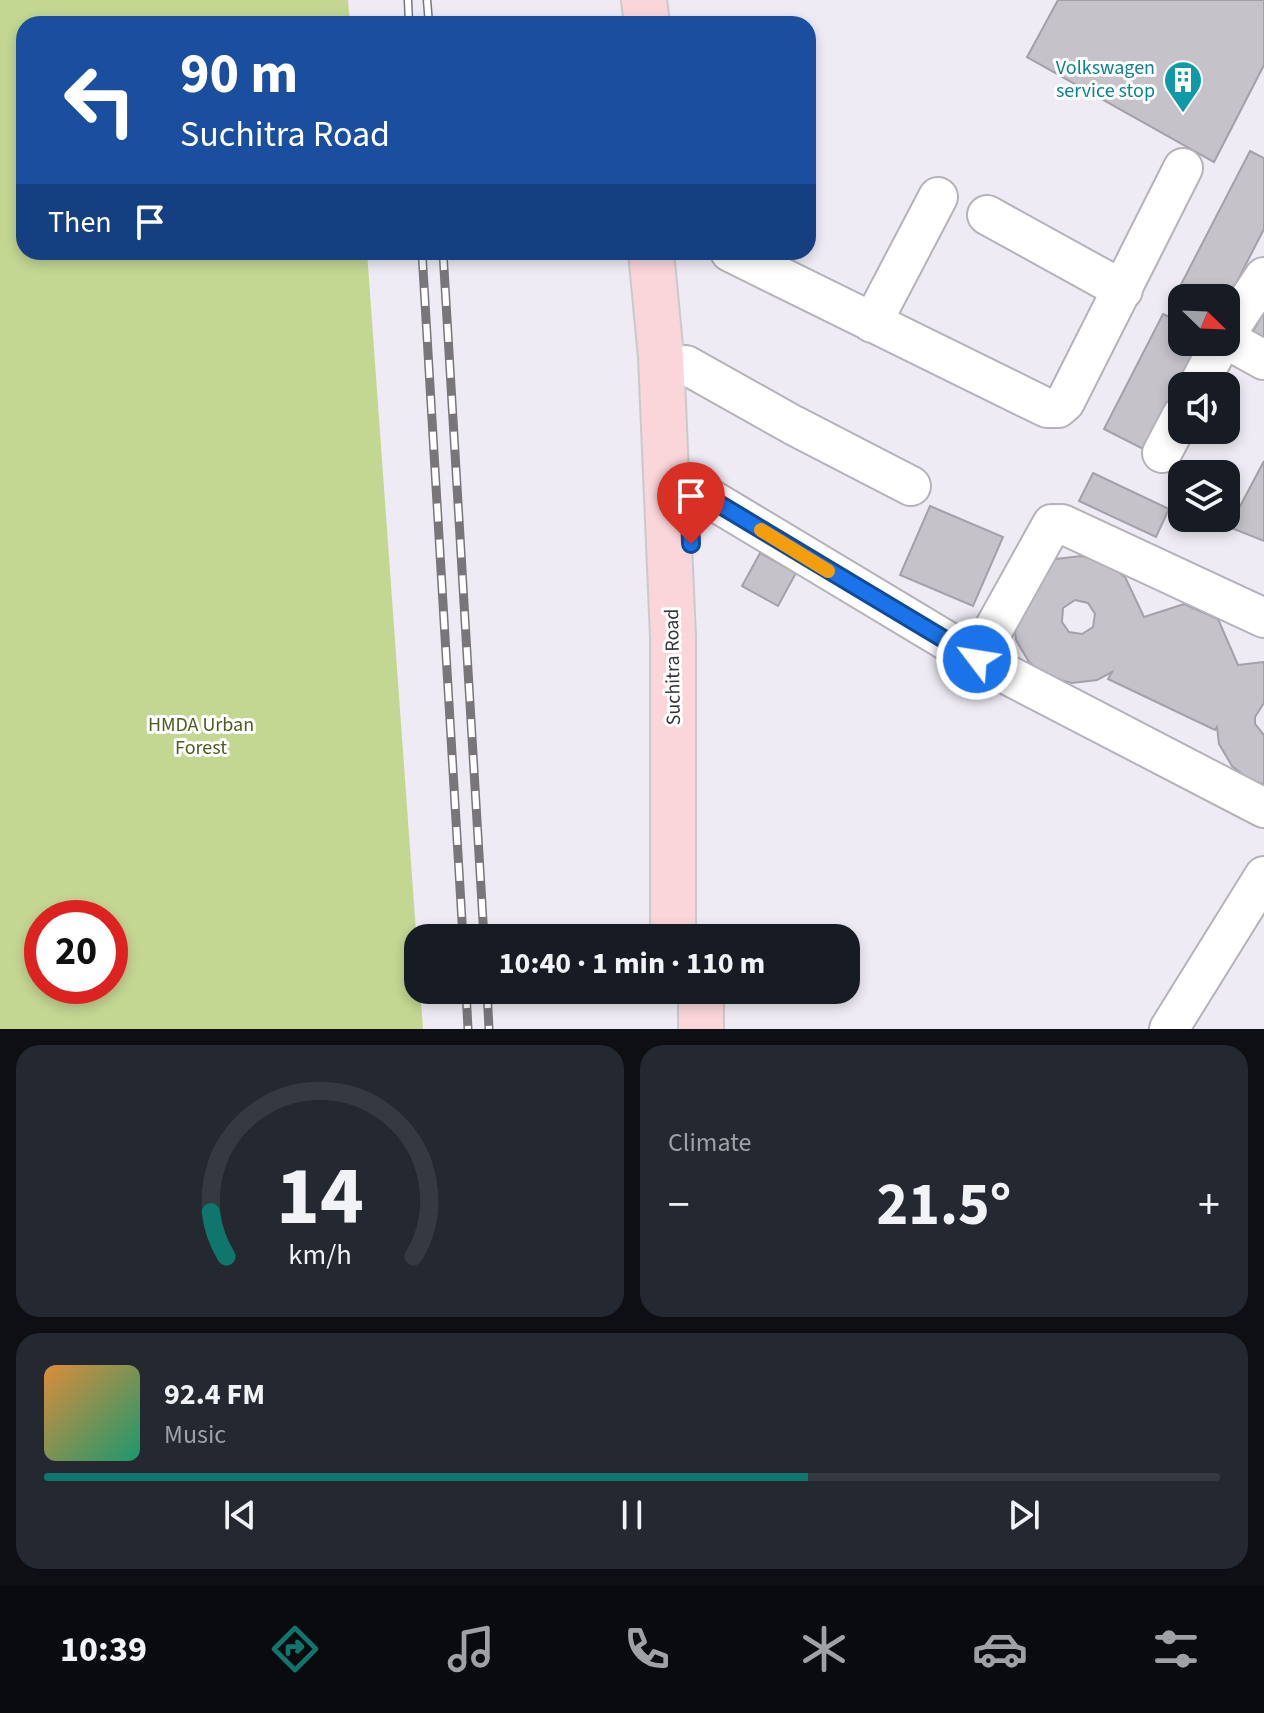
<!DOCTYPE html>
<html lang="en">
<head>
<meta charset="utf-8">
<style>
  :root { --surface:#171b24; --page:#242831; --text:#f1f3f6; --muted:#9ea1a6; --line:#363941; --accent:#0f766e }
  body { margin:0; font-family:"Source Sans 3",sans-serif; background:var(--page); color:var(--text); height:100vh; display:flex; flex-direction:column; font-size:30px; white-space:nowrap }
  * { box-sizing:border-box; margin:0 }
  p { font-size:26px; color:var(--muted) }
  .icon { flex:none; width:44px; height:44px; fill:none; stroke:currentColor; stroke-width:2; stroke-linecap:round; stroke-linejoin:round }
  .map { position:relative; height:1029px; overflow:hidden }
  .details { display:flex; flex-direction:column; gap:16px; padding:16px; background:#0d0f14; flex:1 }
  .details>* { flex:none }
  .hud { position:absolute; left:16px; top:16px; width:800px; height:244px; border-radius:24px; box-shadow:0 4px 12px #0003; background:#1a4fa0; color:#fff; overflow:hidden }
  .needle { width:52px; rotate:113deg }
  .tools { position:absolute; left:1168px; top:284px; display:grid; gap:16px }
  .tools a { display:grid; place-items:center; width:72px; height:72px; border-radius:16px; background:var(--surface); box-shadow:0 4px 12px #0003; font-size:40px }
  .speed { position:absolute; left:24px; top:900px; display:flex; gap:16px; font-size:40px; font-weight:700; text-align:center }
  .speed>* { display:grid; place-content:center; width:104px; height:104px; border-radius:50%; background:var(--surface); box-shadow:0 4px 12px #0003; line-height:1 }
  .speed .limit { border:12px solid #d22; background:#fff; color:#111 }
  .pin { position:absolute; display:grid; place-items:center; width:68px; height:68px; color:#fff; margin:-82px -34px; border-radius:50% 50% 50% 0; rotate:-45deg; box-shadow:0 0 8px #0007 }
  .pin .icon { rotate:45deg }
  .me { position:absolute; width:88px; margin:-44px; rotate:301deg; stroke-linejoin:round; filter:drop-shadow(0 0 6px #0008) }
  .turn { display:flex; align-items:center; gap:28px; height:168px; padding:0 32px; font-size:36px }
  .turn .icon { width:104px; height:104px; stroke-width:2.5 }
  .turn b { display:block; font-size:56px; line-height:68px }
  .then { display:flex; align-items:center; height:76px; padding:0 32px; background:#0003; gap:16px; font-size:30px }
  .big { font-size:60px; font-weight:700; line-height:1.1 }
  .details .widget { flex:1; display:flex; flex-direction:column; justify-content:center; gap:12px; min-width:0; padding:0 28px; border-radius:24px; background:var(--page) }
  .details .dial { align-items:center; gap:0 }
  .dial svg { height:208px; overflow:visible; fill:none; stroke:var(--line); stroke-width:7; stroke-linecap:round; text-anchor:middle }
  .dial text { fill:var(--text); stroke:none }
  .song { display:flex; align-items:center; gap:24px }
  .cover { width:96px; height:96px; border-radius:12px; background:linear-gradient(135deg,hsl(30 70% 55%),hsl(160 70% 35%)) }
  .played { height:8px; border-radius:4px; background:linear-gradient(90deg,var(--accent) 65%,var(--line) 65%) }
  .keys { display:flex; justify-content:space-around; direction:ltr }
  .heat { display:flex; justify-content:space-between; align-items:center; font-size:44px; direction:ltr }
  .details .tiles { flex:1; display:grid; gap:16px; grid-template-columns:1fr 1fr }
  .widget:last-child { grid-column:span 2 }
  .trip { position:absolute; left:404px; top:924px; width:456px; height:80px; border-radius:24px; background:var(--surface); box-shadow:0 4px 12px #0003; font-weight:700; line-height:80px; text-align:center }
  .menu { display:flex; height:128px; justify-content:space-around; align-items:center; background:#090b0e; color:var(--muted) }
  .menu .icon { width:56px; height:56px }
  .menu .selected { color:var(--accent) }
  .menu b { font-size:36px; color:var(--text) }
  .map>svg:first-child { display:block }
  .green { fill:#c3d692; fill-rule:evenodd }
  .building { fill:#c5c2ca; stroke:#a3a0a8; stroke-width:2; fill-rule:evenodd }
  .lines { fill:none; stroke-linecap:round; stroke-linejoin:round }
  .minor-casing { stroke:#b5b2ba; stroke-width:42 }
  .major-casing { stroke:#cacacb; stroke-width:48 }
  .minor { stroke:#fff; stroke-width:38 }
  .major { stroke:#fad6da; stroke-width:44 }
  .rail-casing { stroke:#78767b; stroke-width:9 }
  .rail { stroke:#fff; stroke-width:6; stroke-dasharray:18; stroke-linecap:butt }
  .route-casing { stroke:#114b97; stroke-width:20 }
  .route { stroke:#1a73e8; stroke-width:14 }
  .slow { stroke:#f59e0b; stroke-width:14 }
  .labels { text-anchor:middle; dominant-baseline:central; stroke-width:6; stroke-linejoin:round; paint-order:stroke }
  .culture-label { font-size:20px; fill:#0d838f; stroke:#fff; text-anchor:end }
  .street-label { font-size:20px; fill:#353437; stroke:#fff }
  .park-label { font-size:20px; fill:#4e5d1f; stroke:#fff }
</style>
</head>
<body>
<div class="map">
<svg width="1264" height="1029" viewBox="0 0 1264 1029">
  <rect width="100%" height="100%" fill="#eeebf4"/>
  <path class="green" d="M0,0H348L350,24H24V252H367L423,1029H0ZM42,918H110V986H42Z"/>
  <path class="building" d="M1058,0H1264V65L1214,162L1027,57Z
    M1250,151L1264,158V229L1226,303V298H1182V304L1173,300Z
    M1264,311V349L1248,341Z
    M1163,314L1182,323V342H1200L1145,450L1104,429Z
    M1264,461V541L1229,527Z
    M1093,473L1169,509L1156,537L1079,501Z
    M930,506L1003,537L973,606L900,575Z
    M760,553L796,573L778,606L742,586Z
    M1081,556L1105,562L1125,577L1144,617L1184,604L1218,619L1238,665L1264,662V703L1255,717V724L1264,735V784L1251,781L1232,766L1219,744L1217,727L1215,730L1108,679L1112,672L1097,680L1072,683L1048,677L1029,662L1016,640L1013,616L1035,572L1056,559ZM1075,600L1088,603L1095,614L1093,627L1082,634L1069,632L1062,622L1063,608Z"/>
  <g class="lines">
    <g class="minor-casing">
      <path id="minor" d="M987,215L1123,290
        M730,252L1047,408H1058L1065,402L1183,168
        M872,323L938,197
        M1226,334L1264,277
        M1226,339L1264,360
        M686,365L793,425L911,486
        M1198,386L1221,342
        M1162,453L1182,415
        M689,486L977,659L1264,808
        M977,659L1052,524H1062L1264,618
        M1169,1029L1264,876"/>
    </g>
    <g class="major-casing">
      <path id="major" d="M644,0L647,24
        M651,252L661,357L673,637V938
        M701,990V1029"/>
    </g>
    <use href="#minor" class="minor"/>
    <use href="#major" class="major"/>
    <g class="rail-casing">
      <path id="rail" d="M408,0L409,24
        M427,0L429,24
        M422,252L463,938
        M443,252L484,938
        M466,990L468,1029
        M487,990L489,1029"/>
    </g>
    <use href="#rail" class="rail"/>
  </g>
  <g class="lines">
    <g class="route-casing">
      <path id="route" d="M691,544L689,486L977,659"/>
    </g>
    <use href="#route" class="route"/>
    <path class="slow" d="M761,530L828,571"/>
  </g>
  <defs>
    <g id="building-pin" transform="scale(2)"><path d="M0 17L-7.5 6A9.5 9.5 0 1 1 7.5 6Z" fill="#0f9aa8" stroke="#fff"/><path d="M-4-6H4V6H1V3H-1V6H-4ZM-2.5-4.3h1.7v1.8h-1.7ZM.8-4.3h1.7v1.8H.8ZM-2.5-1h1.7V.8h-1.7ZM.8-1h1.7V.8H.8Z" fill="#fff"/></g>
  </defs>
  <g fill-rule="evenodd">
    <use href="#building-pin" x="1183" y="80"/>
  </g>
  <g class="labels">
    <g class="culture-label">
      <text x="1155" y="68">Volkswagen<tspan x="1155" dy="23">service stop</tspan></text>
    </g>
    <g class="street-label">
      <text transform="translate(673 667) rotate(-91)">Suchitra Road</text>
    </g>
    <g class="park-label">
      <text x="201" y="725">HMDA Urban<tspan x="201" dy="23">Forest</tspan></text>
    </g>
  </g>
</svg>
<div class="tools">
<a><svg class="needle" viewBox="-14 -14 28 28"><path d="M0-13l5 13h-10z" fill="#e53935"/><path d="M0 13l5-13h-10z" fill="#9ea1a6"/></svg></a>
<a><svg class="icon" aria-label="sound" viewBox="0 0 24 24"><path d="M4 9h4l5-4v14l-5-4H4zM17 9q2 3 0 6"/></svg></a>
<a><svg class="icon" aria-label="layers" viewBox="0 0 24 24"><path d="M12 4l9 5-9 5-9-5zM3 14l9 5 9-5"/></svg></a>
</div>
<div class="speed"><div class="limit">20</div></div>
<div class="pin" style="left:691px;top:544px;background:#d93025"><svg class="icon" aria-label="arrive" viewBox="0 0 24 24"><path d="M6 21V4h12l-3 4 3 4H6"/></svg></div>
<svg class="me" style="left:977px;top:659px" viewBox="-20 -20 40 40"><circle r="17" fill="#1a73e8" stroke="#fff" stroke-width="3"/><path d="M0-11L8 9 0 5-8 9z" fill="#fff"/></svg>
<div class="trip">10:40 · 1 min · 110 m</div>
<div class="hud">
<div class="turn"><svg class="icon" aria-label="left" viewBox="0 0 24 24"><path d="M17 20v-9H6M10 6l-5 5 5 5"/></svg><div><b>90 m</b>Suchitra Road</div></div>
<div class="then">Then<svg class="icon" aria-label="arrive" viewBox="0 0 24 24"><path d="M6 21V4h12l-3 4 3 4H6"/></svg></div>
</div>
</div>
<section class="details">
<div class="tiles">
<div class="widget dial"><svg viewBox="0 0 100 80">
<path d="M14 69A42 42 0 1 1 86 69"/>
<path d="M14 69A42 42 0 0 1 8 52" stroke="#0f766e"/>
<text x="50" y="56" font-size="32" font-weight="700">14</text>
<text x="50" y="72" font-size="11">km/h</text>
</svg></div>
<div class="widget"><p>Climate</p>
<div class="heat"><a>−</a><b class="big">21.5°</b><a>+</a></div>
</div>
<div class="widget">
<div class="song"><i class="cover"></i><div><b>92.4 FM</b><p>Music</p></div></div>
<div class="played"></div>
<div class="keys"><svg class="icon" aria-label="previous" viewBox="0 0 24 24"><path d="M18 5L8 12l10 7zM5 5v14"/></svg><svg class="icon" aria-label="pause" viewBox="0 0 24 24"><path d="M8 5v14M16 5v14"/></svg><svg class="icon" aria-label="next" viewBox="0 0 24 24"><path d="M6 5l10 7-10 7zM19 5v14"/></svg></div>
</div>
</div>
</section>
<nav class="menu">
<b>10:39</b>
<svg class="icon selected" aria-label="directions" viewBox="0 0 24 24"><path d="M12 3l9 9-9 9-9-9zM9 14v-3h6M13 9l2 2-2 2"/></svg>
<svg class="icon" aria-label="music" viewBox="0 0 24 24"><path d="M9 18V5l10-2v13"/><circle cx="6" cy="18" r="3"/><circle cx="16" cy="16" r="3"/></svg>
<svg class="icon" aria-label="phone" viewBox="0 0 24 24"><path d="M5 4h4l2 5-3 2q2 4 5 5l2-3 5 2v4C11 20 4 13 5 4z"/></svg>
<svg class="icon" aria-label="climate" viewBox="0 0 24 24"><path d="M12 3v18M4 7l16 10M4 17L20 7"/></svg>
<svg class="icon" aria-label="car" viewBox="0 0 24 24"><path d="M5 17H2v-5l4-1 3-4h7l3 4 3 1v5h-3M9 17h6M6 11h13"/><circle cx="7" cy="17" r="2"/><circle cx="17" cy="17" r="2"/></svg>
<svg class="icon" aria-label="filters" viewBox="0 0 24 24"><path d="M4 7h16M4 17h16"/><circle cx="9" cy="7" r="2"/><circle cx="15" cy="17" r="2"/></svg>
</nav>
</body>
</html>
